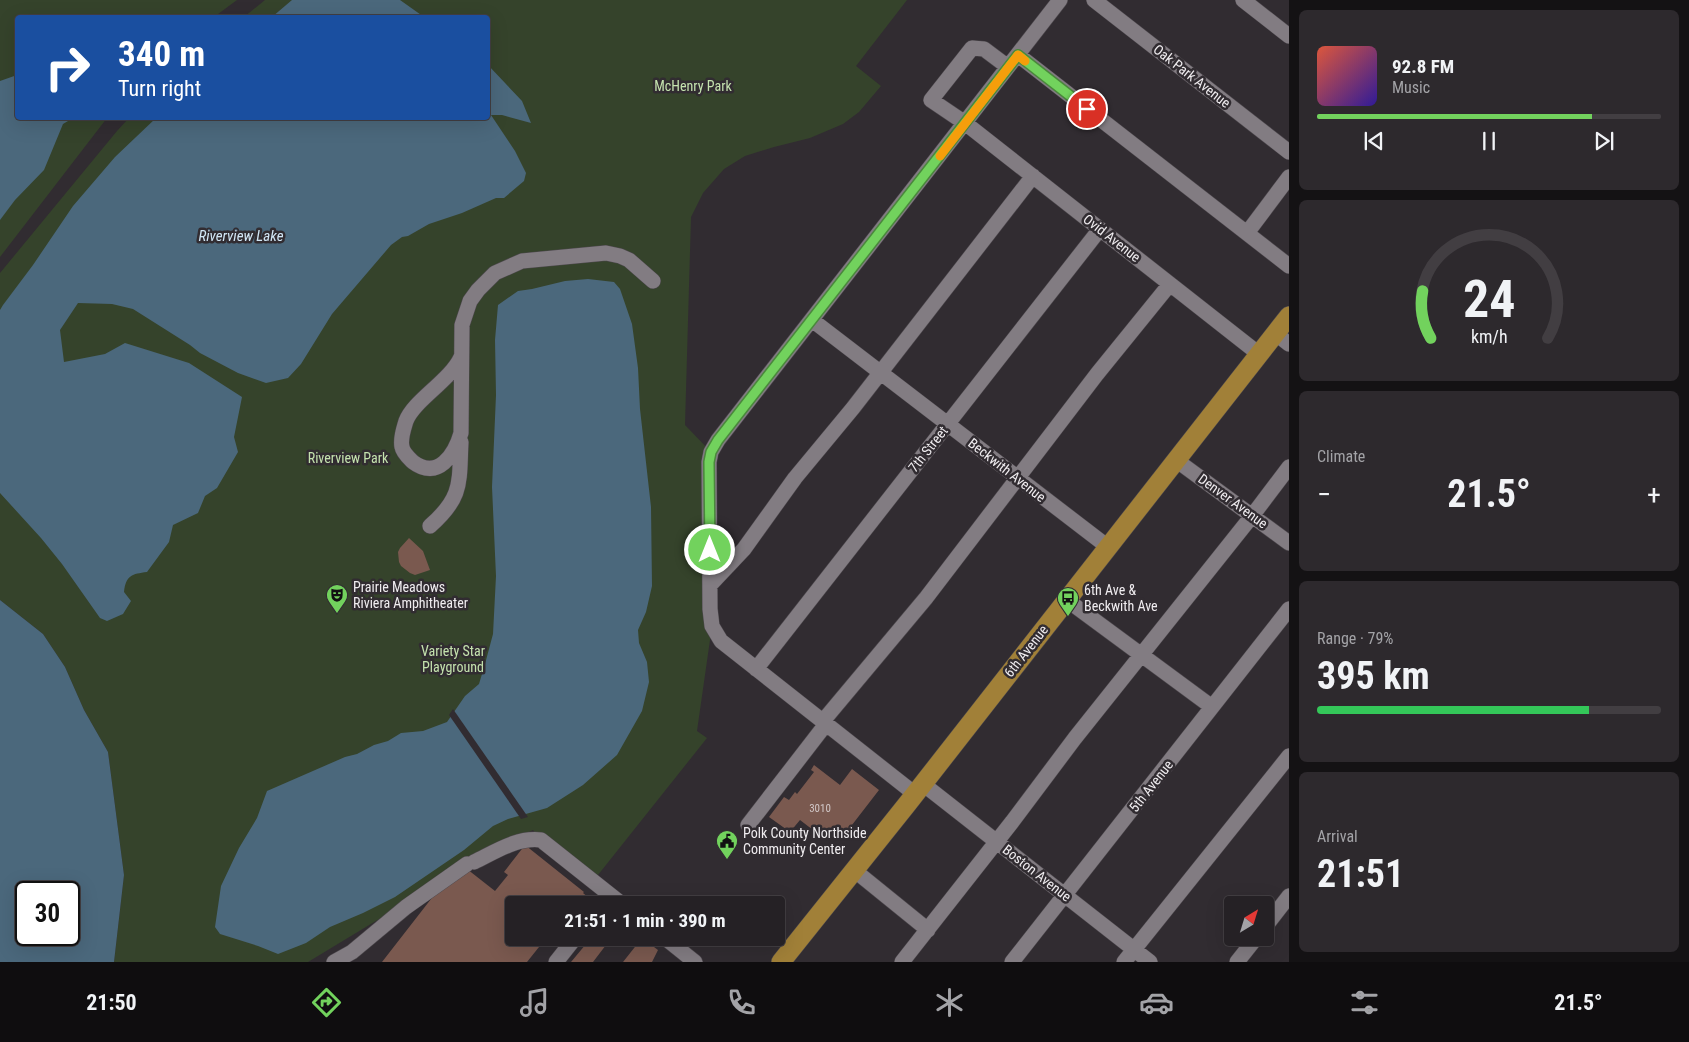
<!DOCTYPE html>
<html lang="en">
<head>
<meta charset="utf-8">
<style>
  :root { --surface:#252125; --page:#2d292d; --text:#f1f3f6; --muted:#a3a3a7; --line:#423e42; --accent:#72d25d }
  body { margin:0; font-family:"Roboto Condensed",sans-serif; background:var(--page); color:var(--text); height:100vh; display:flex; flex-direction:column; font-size:19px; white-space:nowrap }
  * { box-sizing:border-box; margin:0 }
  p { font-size:16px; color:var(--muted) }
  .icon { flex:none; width:28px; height:28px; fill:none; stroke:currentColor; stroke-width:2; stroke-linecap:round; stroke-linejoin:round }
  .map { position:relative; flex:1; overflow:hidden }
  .side { display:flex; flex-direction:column; gap:10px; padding:10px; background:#141214; width:400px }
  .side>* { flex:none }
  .guide { position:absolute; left:15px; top:15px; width:475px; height:105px; border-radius:5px; box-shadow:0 5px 20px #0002,0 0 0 1px var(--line); background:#1a4fa0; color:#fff; overflow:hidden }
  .needle { width:32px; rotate:38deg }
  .controls { position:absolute; left:1224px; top:896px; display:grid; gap:10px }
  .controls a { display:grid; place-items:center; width:50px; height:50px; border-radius:5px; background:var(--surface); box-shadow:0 5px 20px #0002,0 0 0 1px var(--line); font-size:25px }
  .speed { position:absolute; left:15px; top:881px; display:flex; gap:10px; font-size:25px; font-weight:700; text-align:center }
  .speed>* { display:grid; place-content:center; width:65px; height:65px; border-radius:50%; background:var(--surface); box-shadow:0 5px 20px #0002,0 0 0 1px var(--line); line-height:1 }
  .speed .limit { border:2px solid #111; border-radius:8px; background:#fff; color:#111 }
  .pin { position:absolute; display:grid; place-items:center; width:42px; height:42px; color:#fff; margin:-21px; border:2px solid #fff; border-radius:50%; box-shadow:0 1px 5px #0007 }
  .me { position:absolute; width:55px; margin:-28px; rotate:0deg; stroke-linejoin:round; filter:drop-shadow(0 0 4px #0008) }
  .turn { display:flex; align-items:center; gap:18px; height:105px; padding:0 20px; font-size:22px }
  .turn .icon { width:65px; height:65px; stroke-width:2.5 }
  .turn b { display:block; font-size:35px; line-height:42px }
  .big { font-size:38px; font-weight:700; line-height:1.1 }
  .side .card { flex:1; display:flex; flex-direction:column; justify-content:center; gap:8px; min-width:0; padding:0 18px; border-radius:8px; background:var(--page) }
  .side .dial { align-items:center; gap:0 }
  .dial svg { height:130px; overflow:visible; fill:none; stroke:var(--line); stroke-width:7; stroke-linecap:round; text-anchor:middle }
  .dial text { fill:var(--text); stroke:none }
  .song { display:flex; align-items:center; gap:15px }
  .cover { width:60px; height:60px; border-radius:8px; background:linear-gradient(135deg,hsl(10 70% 55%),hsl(250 70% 35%)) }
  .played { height:5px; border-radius:2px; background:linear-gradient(90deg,var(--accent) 80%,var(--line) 80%) }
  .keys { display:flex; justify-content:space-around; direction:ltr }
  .heat { display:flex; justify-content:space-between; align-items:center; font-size:28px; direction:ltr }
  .charge { height:8px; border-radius:4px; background:linear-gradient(90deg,#34c759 79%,var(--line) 0) }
  .trip { position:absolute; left:505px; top:896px; width:280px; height:50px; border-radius:5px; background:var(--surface); box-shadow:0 5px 20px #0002,0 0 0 1px var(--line); font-weight:700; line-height:50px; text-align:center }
  .menu { display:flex; height:80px; justify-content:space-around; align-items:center; background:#0f0d0f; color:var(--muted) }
  .menu .icon { width:35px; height:35px }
  .menu .current { color:var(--accent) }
  .menu b { font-size:22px; color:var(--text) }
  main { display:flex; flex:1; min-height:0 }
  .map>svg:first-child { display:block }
  .green { fill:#35432b }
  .water { fill:#4b687c; fill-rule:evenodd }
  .pier { fill:#312c31 }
  .building { fill:#7a594f }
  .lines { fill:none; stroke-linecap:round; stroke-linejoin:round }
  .minor-casing { stroke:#4d484d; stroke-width:16 }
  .major-casing { stroke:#4d484d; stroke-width:20 }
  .minor { stroke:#827c82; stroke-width:15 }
  .major { stroke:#a18038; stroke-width:19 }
  .route-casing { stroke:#4a883c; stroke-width:12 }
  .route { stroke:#72d25d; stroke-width:9 }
  .slow { stroke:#f59e0b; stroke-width:9 }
  .labels { text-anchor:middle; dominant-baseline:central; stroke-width:5; stroke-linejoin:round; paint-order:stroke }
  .number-label { font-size:11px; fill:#d2c8c8 }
  .street-label { font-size:14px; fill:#f0edf0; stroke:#312c31 }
  .park-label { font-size:14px; fill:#c4e2ae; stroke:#312c31 }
  .poi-label { font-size:14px; fill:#f0edf0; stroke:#312c31; text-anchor:start }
  .water-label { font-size:15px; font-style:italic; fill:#d2e7f6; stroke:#312c31 }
</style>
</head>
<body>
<main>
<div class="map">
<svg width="1289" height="962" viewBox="0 0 1289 962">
  <rect width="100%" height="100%" fill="#312c31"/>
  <path class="green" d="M0,0H237L214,17L18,18V118H107L0,257Z
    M265,0H907L856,66L881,86L859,112L843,124L810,138L774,147L745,156L724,169L703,193L691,217L685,425L711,452L712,626L697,731L707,738L598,875L541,840L533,830L480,854L394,910L308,962H114L124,875L108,752L84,710L65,667L43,634L0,600V273L117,131L129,118H488V18L244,17Z"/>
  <path class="water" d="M292,0H400L424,17H272Z
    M488,65L522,101L531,123L502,115H491L515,151L526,173L524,181L504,198H496L462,213L429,224L408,236L402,237L391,245L332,314L301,364L288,378L266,383L238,373L200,353L190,345L133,309L112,304L78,303L60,330L64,362L105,354L125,343L189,363L242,397L234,437L238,452L217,488L205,496L198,513L173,525L169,542L147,572C132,574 126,575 124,592L131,601L123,614L107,621L100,618L62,564L41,538L0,493V310L3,305L33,265L73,206L115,157L156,118H488Z
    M17,75L18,118H73L63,124L44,170L15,200L0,220V81Z
    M588,279L614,282L620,289L632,324L638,368L640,409L651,507L652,586L646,612L638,630L639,643L647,662L649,682L642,711L617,755L583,785L547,808L508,819L493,826L464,850L395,897L363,913L330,927L306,943L278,954L258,946L220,934L215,927L221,886L239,848L257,818L267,791L345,757L357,754L374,745L388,741L401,733L423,731L447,722L465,696L479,684L485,664L493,634L496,576L492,487L496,395L495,340L498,305L518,291L532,289L565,281Z
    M0,600L43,634L65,667L84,710L108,752L124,875L114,962H0ZM26,892H69V935H26Z"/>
  <path class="pier" d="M453,709L528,817L521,819L449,715Z"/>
  <path class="building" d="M409,538L423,551L430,570L415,575L410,573L401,566L399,562L398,552L400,548Z
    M814,765L840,785L852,769L879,790L845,834L836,829L826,840L800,820L790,832L769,817L784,797L789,800L795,792L797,794L814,772L811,770Z
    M525,845L584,892L583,893L589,898L583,905H514V938H558L553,945L547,940L544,943L543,942L527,962H382L438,890L467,869L495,891L508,875L504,872Z
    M591,938H596L606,945L593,962H571Z
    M642,938L658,950L652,962H623Z"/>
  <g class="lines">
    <g class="minor-casing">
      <path id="minor" d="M1094,0L1289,152
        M1243,0L1289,36
        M1018,55L1289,266
        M1008,67L984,49L972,48L931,100L965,123L1259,354
        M1247,233L1289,177
        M812,320L1108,547
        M1275,333L1289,344
        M461,357C450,381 414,400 406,421C404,428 400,438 402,447C403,453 409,458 413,462C438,481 455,454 461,433L462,325L470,301L478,290L495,273L522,261L606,253L620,256L629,260L653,281
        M1176,460L1289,543
        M430,526C463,497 459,483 461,442
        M710,585L744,549L795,478L853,408L1033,176
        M1067,600L1212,707
        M756,669L1100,229
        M823,721L926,598L1097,374L1170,284
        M923,784L1150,962
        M915,794L721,641L712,626L710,609L709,462L711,452L718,440L1060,0
        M748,825L826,724
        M474,862C495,852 517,837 541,840L623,905
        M854,870L928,930
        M1265,927L1289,896
        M665,938L695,962
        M334,962L352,952L406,907L467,864
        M556,962L575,938
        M902,962L1012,822L1075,738L1252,516L1289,467
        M1012,962L1289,609
        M1124,962L1289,756
        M1237,962L1256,938"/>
    </g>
    <g class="major-casing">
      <path id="major" d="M781,962L908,803L1289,316"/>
    </g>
    <use href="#minor" class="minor"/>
    <use href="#major" class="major"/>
  </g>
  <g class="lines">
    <g class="route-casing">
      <path id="route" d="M710,550L709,462L711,452L718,440L1018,55L1087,109"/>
    </g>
    <use href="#route" class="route"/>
    <path class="slow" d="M940,156L1018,55L1025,61"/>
  </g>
  <defs>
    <g id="theatre-pin" transform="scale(1.125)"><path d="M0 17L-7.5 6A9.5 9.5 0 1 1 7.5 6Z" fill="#72d25d" stroke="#312c31"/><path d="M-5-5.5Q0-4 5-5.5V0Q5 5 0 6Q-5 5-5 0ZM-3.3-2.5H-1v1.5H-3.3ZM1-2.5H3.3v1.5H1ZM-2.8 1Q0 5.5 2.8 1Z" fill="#111"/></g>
    <g id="bus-pin" transform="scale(1.125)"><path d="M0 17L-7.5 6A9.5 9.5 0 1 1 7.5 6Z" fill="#72d25d" stroke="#312c31"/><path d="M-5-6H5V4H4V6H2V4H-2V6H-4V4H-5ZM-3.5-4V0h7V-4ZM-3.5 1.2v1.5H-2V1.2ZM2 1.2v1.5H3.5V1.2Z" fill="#111"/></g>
    <g id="civic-pin" transform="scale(1.125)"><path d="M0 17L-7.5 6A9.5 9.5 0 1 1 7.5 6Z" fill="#72d25d" stroke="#312c31"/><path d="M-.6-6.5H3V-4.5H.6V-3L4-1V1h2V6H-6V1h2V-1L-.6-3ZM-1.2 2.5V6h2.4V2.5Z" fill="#111"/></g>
  </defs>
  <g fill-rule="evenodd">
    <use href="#theatre-pin" x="337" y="595"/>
    <use href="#bus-pin" x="1068" y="598"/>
    <use href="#civic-pin" x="727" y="841"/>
  </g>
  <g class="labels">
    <g class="number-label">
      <text x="820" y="808">3010</text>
    </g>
    <g class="street-label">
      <text transform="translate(1192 76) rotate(38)">Oak Park Avenue</text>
      <text transform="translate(1112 238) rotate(38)">Ovid Avenue</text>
      <text transform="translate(928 449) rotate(-52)">7th Street</text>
      <text transform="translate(1007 470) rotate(38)">Beckwith Avenue</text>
      <text transform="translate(1233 501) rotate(36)">Denver Avenue</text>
      <text transform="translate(1026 651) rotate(-52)">6th Avenue</text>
      <text transform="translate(1151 786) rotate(-52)">5th Avenue</text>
      <text transform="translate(1037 873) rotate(38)">Boston Avenue</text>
    </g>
    <g class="park-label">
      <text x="693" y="86">McHenry Park</text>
      <text x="348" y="458">Riverview Park</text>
      <text x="453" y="651">Variety Star<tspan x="453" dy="16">Playground</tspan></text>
    </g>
    <g class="poi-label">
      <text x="353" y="587">Prairie Meadows<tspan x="353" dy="16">Riviera Amphitheater</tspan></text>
      <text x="1084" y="590">6th Ave &amp;<tspan x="1084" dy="16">Beckwith Ave</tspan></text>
      <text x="743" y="833">Polk County Northside<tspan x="743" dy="16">Community Center</tspan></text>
    </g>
    <g class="water-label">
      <text x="241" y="236">Riverview Lake</text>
    </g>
  </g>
</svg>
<div class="controls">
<a><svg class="needle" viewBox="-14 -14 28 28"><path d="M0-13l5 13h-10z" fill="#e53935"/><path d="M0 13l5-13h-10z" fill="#a3a3a7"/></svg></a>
</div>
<div class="speed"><div class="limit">30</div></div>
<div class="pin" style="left:1087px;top:109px;background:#d93025"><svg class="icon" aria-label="arrive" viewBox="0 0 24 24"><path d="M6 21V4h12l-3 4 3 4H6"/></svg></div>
<svg class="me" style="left:710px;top:550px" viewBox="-20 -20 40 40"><circle r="17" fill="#72d25d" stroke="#fff" stroke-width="3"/><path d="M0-11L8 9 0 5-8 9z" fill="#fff"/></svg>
<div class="trip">21:51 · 1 min · 390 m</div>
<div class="guide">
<div class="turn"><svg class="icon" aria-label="right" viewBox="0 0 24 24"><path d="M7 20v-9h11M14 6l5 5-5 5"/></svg><div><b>340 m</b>Turn right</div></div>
</div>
</div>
<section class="side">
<div class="card">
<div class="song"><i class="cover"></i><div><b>92.8 FM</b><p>Music</p></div></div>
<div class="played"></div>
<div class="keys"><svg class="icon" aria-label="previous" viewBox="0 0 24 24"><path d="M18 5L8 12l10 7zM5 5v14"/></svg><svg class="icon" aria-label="pause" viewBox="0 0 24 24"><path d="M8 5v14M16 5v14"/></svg><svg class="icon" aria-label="next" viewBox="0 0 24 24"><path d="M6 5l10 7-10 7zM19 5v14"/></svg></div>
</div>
<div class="card dial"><svg viewBox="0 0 100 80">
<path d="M14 69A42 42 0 1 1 86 69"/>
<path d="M14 69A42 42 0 0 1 9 40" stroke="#72d25d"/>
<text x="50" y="56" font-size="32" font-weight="700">24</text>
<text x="50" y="72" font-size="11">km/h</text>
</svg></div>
<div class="card"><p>Climate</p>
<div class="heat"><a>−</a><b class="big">21.5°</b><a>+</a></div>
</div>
<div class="card"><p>Range · 79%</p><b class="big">395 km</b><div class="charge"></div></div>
<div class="card"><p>Arrival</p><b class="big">21:51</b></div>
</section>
</main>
<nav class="menu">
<b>21:50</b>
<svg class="icon current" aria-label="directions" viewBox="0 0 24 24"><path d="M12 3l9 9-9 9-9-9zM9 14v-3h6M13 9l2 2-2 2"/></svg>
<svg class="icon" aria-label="music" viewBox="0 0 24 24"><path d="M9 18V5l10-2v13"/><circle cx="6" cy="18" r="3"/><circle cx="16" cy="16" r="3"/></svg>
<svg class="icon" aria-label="phone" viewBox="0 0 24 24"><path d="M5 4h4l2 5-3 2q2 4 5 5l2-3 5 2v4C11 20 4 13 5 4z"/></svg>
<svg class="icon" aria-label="climate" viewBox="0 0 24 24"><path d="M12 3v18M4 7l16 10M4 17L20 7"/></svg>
<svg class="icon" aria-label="car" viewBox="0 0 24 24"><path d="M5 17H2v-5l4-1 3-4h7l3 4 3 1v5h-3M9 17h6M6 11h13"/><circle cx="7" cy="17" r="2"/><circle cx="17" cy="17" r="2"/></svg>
<svg class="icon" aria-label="filters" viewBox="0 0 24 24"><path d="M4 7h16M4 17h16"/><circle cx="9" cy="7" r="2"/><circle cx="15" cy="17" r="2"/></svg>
<b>21.5°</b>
</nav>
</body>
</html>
